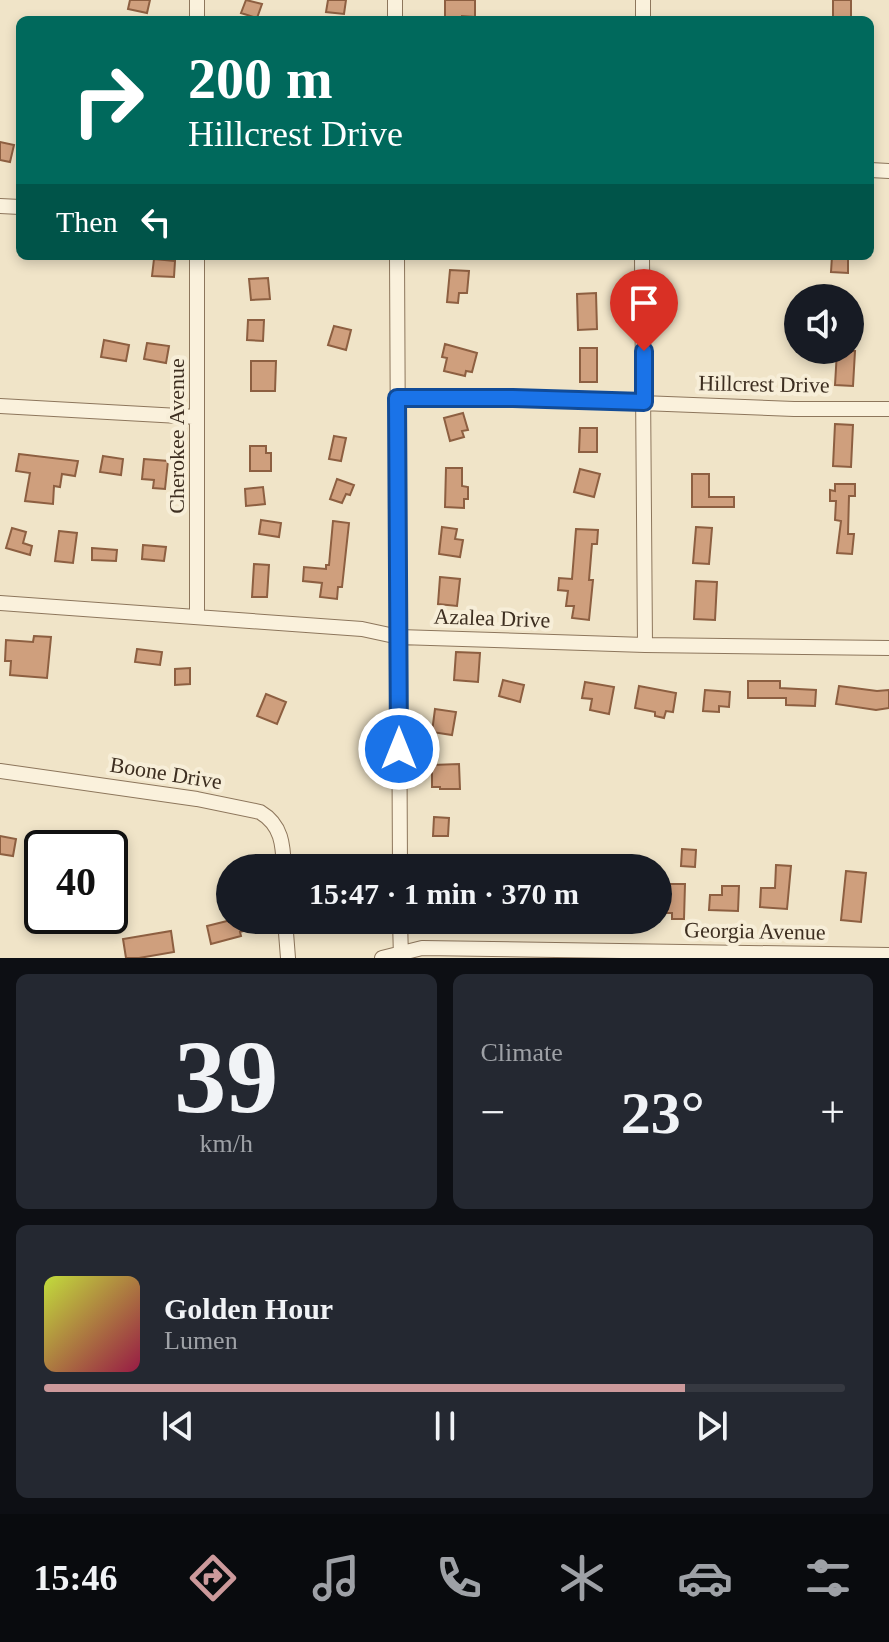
<!DOCTYPE html>
<html lang="en">
<head>
<meta charset="utf-8">
<style>
  :root { --surface:#171b24; --page:#242831; --text:#f1f3f6; --muted:#9ea1a6; --line:#363941; --accent:#cc999b }
  body { margin:0; font-family:Georgia,serif; background:var(--page); color:var(--text); height:100vh; display:flex; flex-direction:column; font-size:30px; white-space:nowrap }
  * { box-sizing:border-box; margin:0 }
  p { font-size:26px; color:var(--muted) }
  .icon { flex:none; width:44px; height:44px; fill:none; stroke:currentColor; stroke-width:2; stroke-linecap:round; stroke-linejoin:round }
  .map { position:relative; height:958px; overflow:hidden }
  .details { display:flex; flex-direction:column; gap:16px; padding:16px; background:#0d0f14; flex:1 }
  .details>* { flex:none }
  .banner { position:absolute; left:16px; top:16px; width:858px; height:244px; border-radius:12px; box-shadow:0 4px 12px #0003; background:#00695c; color:#fff; overflow:hidden }
  .fabs { position:absolute; left:784px; top:284px; display:grid; gap:16px }
  .fabs a { display:grid; place-items:center; width:80px; height:80px; border-radius:50%; background:var(--surface); box-shadow:0 4px 12px #0003; font-size:40px }
  .speed { position:absolute; left:24px; top:830px; display:flex; gap:16px; font-size:40px; font-weight:700; text-align:center }
  .speed>* { display:grid; place-content:center; width:104px; height:104px; border-radius:50%; background:var(--surface); box-shadow:0 4px 12px #0003; line-height:1 }
  .speed .limit { border:4px solid #111; border-radius:12px; background:#fff; color:#111 }
  .pin { position:absolute; display:grid; place-items:center; width:68px; height:68px; color:#fff; margin:-82px -34px; border-radius:50% 50% 50% 0; rotate:-45deg; box-shadow:0 0 8px #0007 }
  .pin .icon { rotate:45deg }
  .me { position:absolute; width:88px; margin:-44px; rotate:0deg; stroke-linejoin:round; filter:drop-shadow(0 0 6px #0008) }
  .turn { display:flex; align-items:center; gap:28px; height:168px; padding:0 40px; font-size:36px }
  .turn .icon { width:104px; height:104px; stroke-width:2.5 }
  .turn b { display:block; font-size:56px; line-height:68px }
  .then { display:flex; align-items:center; height:76px; padding:0 40px; background:#0003; gap:16px; font-size:30px }
  .big { font-size:60px; font-weight:700; line-height:1.1 }
  .details .tile { flex:1; display:flex; flex-direction:column; justify-content:center; gap:12px; min-width:0; padding:0 28px; border-radius:12px; background:var(--page) }
  .details .dial { align-items:center; gap:0 }
  .dial b { font-size:104px; line-height:1 }
  .song { display:flex; align-items:center; gap:24px }
  .cover { width:96px; height:96px; border-radius:12px; background:linear-gradient(135deg,hsl(70 70% 55%),hsl(340 70% 35%)) }
  .played { height:8px; border-radius:4px; background:linear-gradient(90deg,var(--accent) 80%,var(--line) 80%) }
  .keys { display:flex; justify-content:space-around; direction:ltr }
  .heat { display:flex; justify-content:space-between; align-items:center; font-size:44px; direction:ltr }
  .details .tiles { flex:1; display:grid; gap:16px; grid-template-columns:1fr 1fr }
  .tile:last-child { grid-column:span 2 }
  .trip { position:absolute; left:216px; top:854px; width:456px; height:80px; border-radius:40px; background:var(--surface); box-shadow:0 4px 12px #0003; font-weight:700; line-height:80px; text-align:center }
  .tab-bar { display:flex; height:128px; justify-content:space-around; align-items:center; background:#090b0e; color:var(--muted) }
  .tab-bar .icon { width:56px; height:56px }
  .tab-bar .current { color:var(--accent) }
  .tab-bar b { font-size:36px; color:var(--text) }
  .map>svg:first-child { display:block }
  .building { fill:#cf9f7d; stroke:#8d5f41; stroke-width:2 }
  .lines { fill:none; stroke-linecap:round; stroke-linejoin:round }
  .minor-casing { stroke:#8d765c; stroke-width:16 }
  .minor { stroke:#faf1dc; stroke-width:14 }
  .route-casing { stroke:#114b97; stroke-width:20 }
  .route { stroke:#1a73e8; stroke-width:14 }
  .labels { text-anchor:middle; dominant-baseline:central; stroke-width:8; stroke-linejoin:round; paint-order:stroke }
  .street-label { font-size:22px; fill:#3d2e20; stroke:#f7eed8 }
</style>
</head>
<body>
<div class="map">
<svg width="889" height="958" viewBox="0 0 889 958">
  <rect width="100%" height="100%" fill="#f0e4c8"/>
  <path class="building" d="M130,0H150L147,13L128,9Z
    M246,0L262,4L257,18L241,13Z
    M328,0H346L344,14L326,12Z
    M445,0H475V17L462,16V20H445Z
    M833,0H851V20H833Z
    M0,142L14,145L10,162L0,160Z
    M832,256H848V273L831,272Z
    M154,259L175,261L174,277L152,276Z
    M450,270L469,271L467,293H459L458,303L447,302Z
    M268,278L270,299L251,300L249,279Z
    M596,293L597,329L578,330L577,294Z
    M248,320H264L263,341L247,340Z
    M334,326L351,330L346,350L328,345Z
    M104,340L129,345L126,361L101,357Z
    M147,343L169,346L166,363L144,359Z
    M445,344L477,353L472,372L466,371L465,376L444,371L447,358L442,357Z
    M580,348H597V382H580Z
    M837,351H855L853,386L835,385Z
    M251,361H276L275,391H251Z
    M463,413L468,430L462,431L464,437L450,441L444,418Z
    M835,424L853,425L851,467L833,466Z
    M580,428H597V452H579Z
    M334,436L346,438L341,461L329,459Z
    M250,446H266V453H271V471H250Z
    M19,454L78,461L75,476L62,474L60,487L54,486L53,504L25,501L30,473L16,471Z
    M103,456L123,459L121,475L100,472Z
    M144,459L168,461L165,489L153,488L154,480L142,479Z
    M446,468H462V486L468,487V499H464V508L445,507Z
    M580,469L600,474L594,497L574,492Z
    M692,474H709V497H734V507H692Z
    M337,479L354,485L350,495L346,494L342,503L330,499Z
    M835,484H855V496H849L848,534H854L852,554L837,553L841,521L835,520L836,501H830V490L835,491Z
    M263,487L265,504L246,506L245,489Z
    M261,520L281,523L279,537L259,534Z
    M333,521L349,523L342,587H338L337,599L320,597L322,583L303,581L304,567L326,569V565H329Z
    M442,527L457,529L455,539L463,540L460,557L439,554Z
    M696,527L712,528L709,564L693,563Z
    M12,528L26,532L23,543L32,546L30,555L6,548Z
    M576,529L598,530L597,544H592L589,580H593L589,620L572,618L574,606H566L568,591L558,590L559,578L572,579Z
    M59,531L77,533L73,563L55,561Z
    M143,545L166,547L164,561L142,559Z
    M92,548L117,550L116,561L92,560Z
    M254,564L269,565L267,597H252Z
    M440,577L460,579L457,606L438,604Z
    M696,581L717,582L715,620L694,619Z
    M34,636L51,637L47,678L10,675L11,661H5L6,640L33,642Z
    M137,649L162,652L160,665L135,662Z
    M456,652L480,653L478,682L454,680Z
    M190,668V684L175,685V669Z
    M503,680L524,685L520,702L499,696Z
    M748,681H780V688L816,690L815,706L786,705V698H748Z
    M585,682L614,687L609,714L590,710L592,699L582,698Z
    M639,686L676,693L673,712L666,711L664,718L655,716V712L635,708Z
    M839,686L877,691L889,690V708L876,710L836,704Z
    M705,690L730,692L729,707L719,706V712L703,711Z
    M266,694L286,702L277,724L257,716Z
    M435,709L456,712L452,735L432,732Z
    M459,764L460,789H440V787H432V765Z
    M434,817L449,818L448,836H433Z
    M0,836L16,839L13,856L0,854Z
    M682,849L696,850L695,867L681,866Z
    M776,865L791,866L787,909L760,907L761,888H775Z
    M846,871L866,873L861,922L841,920Z
    M664,884H685L684,919H672V913H664Z
    M722,886H739L738,911L709,910L710,895H722Z
    M231,920H248L250,929L240,932L241,936L211,944L207,926Z
    M171,931L174,952L139,958H126L123,939Z"/>
  <g class="lines">
    <g class="minor-casing">
      <path id="minor" d="M197,0V20
        M643,0V20
        M395,20V0
        M870,170L889,171
        M0,206L20,207
        M197,256V617
        M397,256L400,868
        M642,256L645,645
        M397,398H513L794,409H889
        M0,406L197,417
        M0,603L362,629L399,637L645,645L889,648
        M0,771L197,799L260,812C282,825 283,845 284,868
        M285,920L288,958
        M400,920L401,958
        M382,958L422,948L889,955"/>
    </g>
    <use href="#minor" class="minor"/>
  </g>
  <g class="lines">
    <g class="route-casing">
      <path id="route" d="M399,749L397,398H513L644,402V351"/>
    </g>
    <use href="#route" class="route"/>
  </g>
  <g class="labels">
    <g class="street-label">
      <text transform="translate(764 384) rotate(1)">Hillcrest Drive</text>
      <text transform="translate(176 436) rotate(-90)">Cherokee Avenue</text>
      <text transform="translate(492 618) rotate(2)">Azalea Drive</text>
      <text transform="translate(166 773) rotate(9)">Boone Drive</text>
      <text transform="translate(755 931) rotate(1)">Georgia Avenue</text>
    </g>
  </g>
</svg>
<div class="fabs">
<a><svg class="icon" aria-label="sound" viewBox="0 0 24 24"><path d="M4 9h4l5-4v14l-5-4H4zM17 9q2 3 0 6"/></svg></a>
</div>
<div class="speed"><div class="limit">40</div></div>
<div class="pin" style="left:644px;top:351px;background:#d93025"><svg class="icon" aria-label="arrive" viewBox="0 0 24 24"><path d="M6 21V4h12l-3 4 3 4H6"/></svg></div>
<svg class="me" style="left:399px;top:749px" viewBox="-20 -20 40 40"><circle r="17" fill="#1a73e8" stroke="#fff" stroke-width="3"/><path d="M0-11L8 9 0 5-8 9z" fill="#fff"/></svg>
<div class="trip">15:47 · 1 min · 370 m</div>
<div class="banner">
<div class="turn"><svg class="icon" aria-label="right" viewBox="0 0 24 24"><path d="M7 20v-9h11M14 6l5 5-5 5"/></svg><div><b>200 m</b>Hillcrest Drive</div></div>
<div class="then">Then<svg class="icon" aria-label="left" viewBox="0 0 24 24"><path d="M17 20v-9H6M10 6l-5 5 5 5"/></svg></div>
</div>
</div>
<section class="details">
<div class="tiles">
<div class="tile dial"><b>39</b><p>km/h</p></div>
<div class="tile"><p>Climate</p>
<div class="heat"><a>−</a><b class="big">23°</b><a>+</a></div>
</div>
<div class="tile">
<div class="song"><i class="cover"></i><div><b>Golden Hour</b><p>Lumen</p></div></div>
<div class="played"></div>
<div class="keys"><svg class="icon" aria-label="previous" viewBox="0 0 24 24"><path d="M18 5L8 12l10 7zM5 5v14"/></svg><svg class="icon" aria-label="pause" viewBox="0 0 24 24"><path d="M8 5v14M16 5v14"/></svg><svg class="icon" aria-label="next" viewBox="0 0 24 24"><path d="M6 5l10 7-10 7zM19 5v14"/></svg></div>
</div>
</div>
</section>
<nav class="tab-bar">
<b>15:46</b>
<svg class="icon current" aria-label="directions" viewBox="0 0 24 24"><path d="M12 3l9 9-9 9-9-9zM9 14v-3h6M13 9l2 2-2 2"/></svg>
<svg class="icon" aria-label="music" viewBox="0 0 24 24"><path d="M9 18V5l10-2v13"/><circle cx="6" cy="18" r="3"/><circle cx="16" cy="16" r="3"/></svg>
<svg class="icon" aria-label="phone" viewBox="0 0 24 24"><path d="M5 4h4l2 5-3 2q2 4 5 5l2-3 5 2v4C11 20 4 13 5 4z"/></svg>
<svg class="icon" aria-label="climate" viewBox="0 0 24 24"><path d="M12 3v18M4 7l16 10M4 17L20 7"/></svg>
<svg class="icon" aria-label="car" viewBox="0 0 24 24"><path d="M5 17H2v-5l4-1 3-4h7l3 4 3 1v5h-3M9 17h6M6 11h13"/><circle cx="7" cy="17" r="2"/><circle cx="17" cy="17" r="2"/></svg>
<svg class="icon" aria-label="filters" viewBox="0 0 24 24"><path d="M4 7h16M4 17h16"/><circle cx="9" cy="7" r="2"/><circle cx="15" cy="17" r="2"/></svg>
</nav>
</body>
</html>
